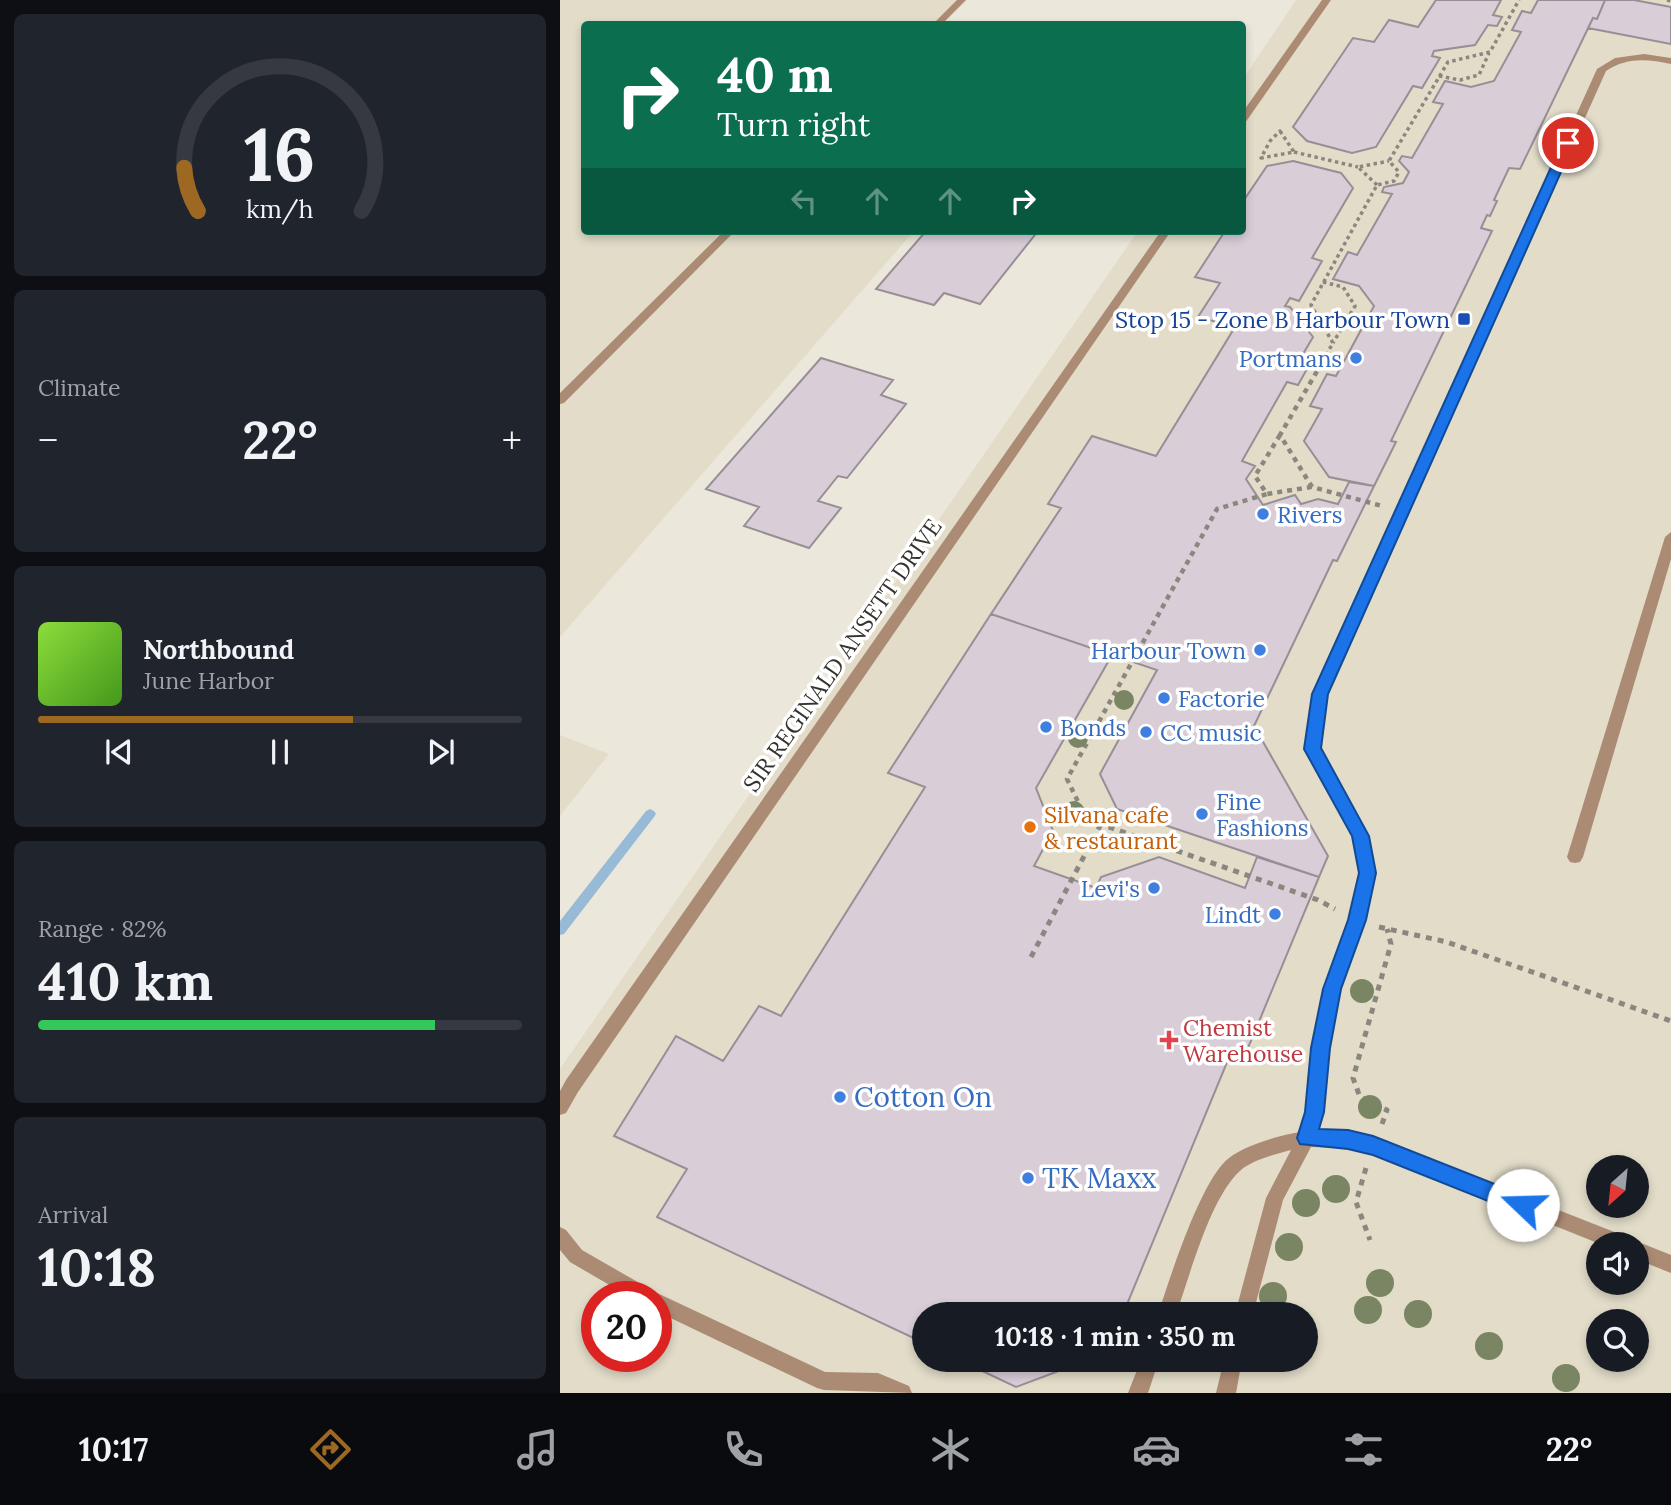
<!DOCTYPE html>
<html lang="en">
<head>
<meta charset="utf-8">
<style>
  :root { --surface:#171b24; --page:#20242c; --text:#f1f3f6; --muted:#9ea1a6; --line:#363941; --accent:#9d6821 }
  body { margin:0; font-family:Lora,serif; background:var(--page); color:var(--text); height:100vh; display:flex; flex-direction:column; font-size:26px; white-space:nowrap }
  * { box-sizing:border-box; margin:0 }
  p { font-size:23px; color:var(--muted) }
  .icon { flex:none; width:38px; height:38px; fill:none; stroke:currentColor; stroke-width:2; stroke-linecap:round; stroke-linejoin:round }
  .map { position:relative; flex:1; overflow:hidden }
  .details { display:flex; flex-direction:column; gap:14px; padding:14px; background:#0d0f14; width:560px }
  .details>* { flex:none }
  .hud { position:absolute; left:21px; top:21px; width:665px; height:214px; border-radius:7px; box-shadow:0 4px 10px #0003; background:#0b6e4f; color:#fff; overflow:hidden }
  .needle { width:46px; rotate:207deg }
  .controls { position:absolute; left:1026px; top:1155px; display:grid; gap:14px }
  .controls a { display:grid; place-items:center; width:63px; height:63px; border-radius:50%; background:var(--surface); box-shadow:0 4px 10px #0003; font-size:35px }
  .speed { position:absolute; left:21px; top:1281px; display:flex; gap:14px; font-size:35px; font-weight:700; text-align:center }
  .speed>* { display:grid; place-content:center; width:91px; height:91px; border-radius:50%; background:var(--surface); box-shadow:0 4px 10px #0003; line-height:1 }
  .speed .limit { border:10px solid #d22; background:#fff; color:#111 }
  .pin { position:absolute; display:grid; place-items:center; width:60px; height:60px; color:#fff; margin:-30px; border:4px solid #fff; border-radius:50%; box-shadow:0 2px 7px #0007 }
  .me { position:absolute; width:77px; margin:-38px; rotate:291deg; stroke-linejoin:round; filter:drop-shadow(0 0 5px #0008) }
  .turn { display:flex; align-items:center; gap:24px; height:147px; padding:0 21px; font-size:32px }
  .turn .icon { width:91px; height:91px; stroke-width:2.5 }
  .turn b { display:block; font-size:49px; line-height:60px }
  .lanes { display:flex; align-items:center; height:66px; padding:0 21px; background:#0003; justify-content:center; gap:35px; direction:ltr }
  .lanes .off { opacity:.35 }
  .big { font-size:52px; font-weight:800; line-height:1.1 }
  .details .tile { flex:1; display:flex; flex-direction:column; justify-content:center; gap:10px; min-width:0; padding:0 24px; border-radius:10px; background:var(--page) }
  .details .dial { align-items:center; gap:0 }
  .dial svg { height:182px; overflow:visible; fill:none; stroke:var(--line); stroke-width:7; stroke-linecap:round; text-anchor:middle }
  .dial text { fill:var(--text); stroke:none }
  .song { display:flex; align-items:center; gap:21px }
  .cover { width:84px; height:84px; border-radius:10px; background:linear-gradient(135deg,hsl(90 70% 55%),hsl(100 70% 35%)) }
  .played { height:7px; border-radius:4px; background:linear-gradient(90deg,var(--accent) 65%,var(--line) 65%) }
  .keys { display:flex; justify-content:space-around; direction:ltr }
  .heat { display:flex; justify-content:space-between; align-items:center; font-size:38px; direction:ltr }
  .charge { height:10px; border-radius:5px; background:linear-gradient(90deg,#34c759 82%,var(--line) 0) }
  .trip { position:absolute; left:352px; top:1302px; width:406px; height:70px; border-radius:35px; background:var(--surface); box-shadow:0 4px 10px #0003; font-weight:800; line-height:70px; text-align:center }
  .dock { display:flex; height:112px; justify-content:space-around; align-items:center; background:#090b0e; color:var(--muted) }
  .dock .icon { width:49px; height:49px }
  .dock .active { color:var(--accent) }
  .dock b { font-size:32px; color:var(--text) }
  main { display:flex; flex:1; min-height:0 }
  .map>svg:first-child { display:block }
  .built { fill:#e2dcc9; fill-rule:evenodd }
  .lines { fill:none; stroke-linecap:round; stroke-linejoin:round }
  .stream { fill:#97bbd7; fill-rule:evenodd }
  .building { fill:#d9ced8; stroke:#978e96; stroke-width:2 }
  .path-far2 { stroke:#8a877f; stroke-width:3.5; stroke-dasharray:3.5 3.5; stroke-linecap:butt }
  .path-far1 { stroke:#8a877f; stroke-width:4.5; stroke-dasharray:5 5; stroke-linecap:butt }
  .path { stroke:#8a877f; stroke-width:5; stroke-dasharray:6 6; stroke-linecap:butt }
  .service { fill:#ac8b74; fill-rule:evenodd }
  .tree { fill:#7a8563 }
  .route { fill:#1a73e8; stroke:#114b97; stroke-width:2 }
  .transit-dot { fill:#1a4fb4; stroke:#fff; stroke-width:2.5 }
  .shop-dot { fill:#3f7fe0; stroke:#fff; stroke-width:2.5 }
  .food-dot { fill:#e8710a; stroke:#fff; stroke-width:2.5 }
  .health-dot { fill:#e0444e; stroke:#fff; stroke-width:2.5 }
  .labels { text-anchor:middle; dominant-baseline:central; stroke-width:7; stroke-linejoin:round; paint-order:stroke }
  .transit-label { font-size:23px; fill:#164399; stroke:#fff; text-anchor:end }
  .shop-label { font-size:23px; fill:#366cbe; stroke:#fff; text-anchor:start }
  .street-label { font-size:23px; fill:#34332e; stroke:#fff }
  .food-label { font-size:23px; fill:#c56008; stroke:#fff; text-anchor:start }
  .health-label { font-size:23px; fill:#be3a42; stroke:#fff; text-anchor:start }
  .near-shop-label { font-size:28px; fill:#366cbe; stroke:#fff; text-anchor:start }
</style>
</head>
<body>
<main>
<section class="details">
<div class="tile dial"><svg viewBox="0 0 100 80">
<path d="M14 69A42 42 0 1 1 86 69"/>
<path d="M14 69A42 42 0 0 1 8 50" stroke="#9d6821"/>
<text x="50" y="56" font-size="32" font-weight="700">16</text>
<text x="50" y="72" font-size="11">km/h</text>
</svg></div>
<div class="tile"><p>Climate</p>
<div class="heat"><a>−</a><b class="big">22°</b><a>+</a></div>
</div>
<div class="tile">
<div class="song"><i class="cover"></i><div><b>Northbound</b><p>June Harbor</p></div></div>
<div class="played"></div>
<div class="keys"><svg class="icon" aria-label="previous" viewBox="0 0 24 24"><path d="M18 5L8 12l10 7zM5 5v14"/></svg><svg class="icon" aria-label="pause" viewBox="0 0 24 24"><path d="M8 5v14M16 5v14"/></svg><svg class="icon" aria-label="next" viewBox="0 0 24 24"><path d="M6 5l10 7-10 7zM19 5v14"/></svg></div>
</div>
<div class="tile"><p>Range · 82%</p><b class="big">410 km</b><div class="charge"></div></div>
<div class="tile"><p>Arrival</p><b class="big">10:18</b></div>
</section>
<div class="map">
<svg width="1111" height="1393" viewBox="0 0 1111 1393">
  <rect width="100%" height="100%" fill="#ece7db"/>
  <path class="built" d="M0,0H407L383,24H24V231H354L0,637Z
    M736,0H1111V1393H0V1069L578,231H682L683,79ZM1038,1167H1076V1206H1038ZM1038,1244H1076V1283H1038ZM37,1297H96V1356H37ZM364,1314H746V1360H364ZM1038,1321H1076V1360H1038Z
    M0,735L49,754L0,816Z"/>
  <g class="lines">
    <path class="stream" d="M90,809L94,811L96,814L94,817L4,934L0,935V921L86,811Z"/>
  </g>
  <path class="building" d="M876,0H941L933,15L942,17L937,26L928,25L915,45L874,51L872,56L880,58L862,88L853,86L816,147L792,153L747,141L733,127L793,38L814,42L829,20L858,27Z
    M978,0H1045L1037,19L1033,18L960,169L949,168L934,200L937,201L930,216L927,215L921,228L932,231L831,441L836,442L814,486L769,477L744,441L762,409L750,406L767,374L776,376L814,306L799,286L773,279L788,252L797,255L832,194L822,192L824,187L843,183L849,172L839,161L842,156L852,158L883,104L873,102L885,81L911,87L934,81L961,32L952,30L962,11L971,13Z
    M1045,0H1074L1111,7V44L1028,28L1033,18L1037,19Z
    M733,161L781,173L793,188L752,258L762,261L739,301L730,298L725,306L730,307L753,337L736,366L747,369L738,385L727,382L682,461L695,466L686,479L703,505L735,495L741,504L758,499L778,504L789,482L814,486L777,561L773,560L694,726L768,856L759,877L557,809L540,774L597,670L431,614L501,508L488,504L532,436L596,456L675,327L638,317L660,283L635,277L665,231H682V203L707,166Z
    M366,231H478L420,304L384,293L374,305L316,289Z
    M261,358L333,380L321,395L346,404L287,478L278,476L258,501L281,508L249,548L184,526L199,507L146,489Z
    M431,614L552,655L476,788L493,831L474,866L536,888L541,877L599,857L685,888L697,857L759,877L683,1060L670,1055L563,1314H364V1343L97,1217L127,1169L54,1136L116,1036L163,1061L199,1006L221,1016L365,787L328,773Z
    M399,1360H528L456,1387Z"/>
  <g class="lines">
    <path class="path-far2" d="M1107,0L1111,1
      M879,76L900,80L919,75L929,53
      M720,131L734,152L701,158L710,141Z
      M734,152L798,167
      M817,185L798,167L829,161
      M763,282L783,287L795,306L773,343
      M766,355L773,343L751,305L817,185L834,181L839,172L829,161L888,62L930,52L959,0"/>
    <path class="path-far1" d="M767,354L720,435L752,487L822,506
      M720,435L695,476L707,494L751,487
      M522,810L507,779L657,509L707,494"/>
    <path class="path" d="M521,808L526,819L758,900L775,909
      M819,927L887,942L1111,1021
      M471,957L541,824
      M822,1124L827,1110L800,1097L793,1078L831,944L827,929
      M806,1168L796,1202L810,1240"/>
    <path class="service" d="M397,0H406L382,24H373Z
      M762,0H771L685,123L682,124V113Z
      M1084,54L1111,58V64C1087,59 1067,57 1046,71L767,694L759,749L808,836L815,873L805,920L780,989L768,1048L763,1112L758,1131H782L813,1137L1062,1235L1068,1238L1071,1243L1076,1241L1111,1255V1273L1076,1259V1244H1040L813,1153L782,1148L751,1147L723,1200L693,1314H675L706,1198L731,1150C716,1154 693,1160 681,1170C650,1197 630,1276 616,1314H598C610,1278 641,1179 669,1158C686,1145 720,1135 740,1132L747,1112L752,1048L764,989L789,920L799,873L793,837L745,749L753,694L1037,69L1055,58Z
      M164,231H175L4,403L0,404V393Z
      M601,231H611L18,1092L6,1113L0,1115V1091L6,1080Z
      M1111,532V559L1023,857L1020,862L1015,863L1010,862L1007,857L1105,537Z
      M0,1227L6,1230L22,1250L95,1292L265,1372L318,1373L349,1386L352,1393L264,1390L257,1388L96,1311V1297H70L10,1262L0,1250Z
      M581,1360H599L588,1393H568Z
      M664,1360H682L676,1393H656Z"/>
  </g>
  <g class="tree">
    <circle cx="564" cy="700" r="10"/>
    <circle cx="518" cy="738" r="10"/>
    <circle cx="514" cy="811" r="10"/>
    <circle cx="802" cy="991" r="12"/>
    <circle cx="810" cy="1107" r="12"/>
    <circle cx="776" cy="1189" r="14"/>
    <circle cx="746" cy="1203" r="14"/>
    <circle cx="729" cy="1247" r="14"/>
    <circle cx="820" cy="1283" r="14"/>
    <circle cx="713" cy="1296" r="14"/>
    <circle cx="808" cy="1310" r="14"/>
    <circle cx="858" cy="1314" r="14"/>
    <circle cx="929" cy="1346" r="14"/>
    <circle cx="1006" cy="1378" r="14"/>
  </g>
  <path class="route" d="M1008,140L1014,143L768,694L761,748L809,836L816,873L806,920L781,989L770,1048L764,1112L759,1129L788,1130L813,1136L970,1198L973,1205L970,1212L963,1215L813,1155L788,1149L740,1144L737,1138L745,1112L751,1048L763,989L788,920L799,873L792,836L744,749L752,694L1002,143Z"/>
  <rect class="transit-dot" x="897" y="312" width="14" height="14" rx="3.5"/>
  <g class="shop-dot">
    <circle cx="796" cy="358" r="7"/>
    <circle cx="703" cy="514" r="7"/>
    <circle cx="700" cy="650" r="7"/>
    <circle cx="604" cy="698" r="7"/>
    <circle cx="486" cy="727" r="7"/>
    <circle cx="586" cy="732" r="7"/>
    <circle cx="642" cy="814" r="7"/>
    <circle cx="594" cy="888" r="7"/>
    <circle cx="715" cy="914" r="7"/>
    <circle cx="280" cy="1097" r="7"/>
    <circle cx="468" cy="1178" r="7"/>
  </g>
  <circle class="food-dot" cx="470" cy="827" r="7"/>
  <path class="health-dot" d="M605.5 1029.5h7v7h7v7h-7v7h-7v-7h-7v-7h7z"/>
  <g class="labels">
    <g class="transit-label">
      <text x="890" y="319">Stop 15 - Zone B Harbour Town</text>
    </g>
    <g class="shop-label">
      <text x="782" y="358" text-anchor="end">Portmans</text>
      <text x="717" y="514">Rivers</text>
      <text x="686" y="650" text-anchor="end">Harbour Town</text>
      <text x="618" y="698">Factorie</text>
      <text x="500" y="727">Bonds</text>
      <text x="600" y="732">CC music</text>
      <text x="656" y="801">Fine<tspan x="656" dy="26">Fashions</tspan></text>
      <text x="580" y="888" text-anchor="end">Levi's</text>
      <text x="701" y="914" text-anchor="end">Lindt</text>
    </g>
    <g class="street-label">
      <text transform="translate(282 655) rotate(-55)">SIR REGINALD ANSETT DRIVE</text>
    </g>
    <g class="food-label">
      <text x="484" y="814">Silvana cafe<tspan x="484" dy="26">&amp; restaurant</tspan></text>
    </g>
    <g class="health-label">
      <text x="623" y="1027">Chemist<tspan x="623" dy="26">Warehouse</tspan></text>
    </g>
    <g class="near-shop-label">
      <text x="294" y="1097">Cotton On</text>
      <text x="482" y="1178">TK Maxx</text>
    </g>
  </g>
</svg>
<div class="controls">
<a><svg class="needle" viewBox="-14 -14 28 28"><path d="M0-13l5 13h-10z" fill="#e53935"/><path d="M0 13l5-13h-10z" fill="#9ea1a6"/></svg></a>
<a><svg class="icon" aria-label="sound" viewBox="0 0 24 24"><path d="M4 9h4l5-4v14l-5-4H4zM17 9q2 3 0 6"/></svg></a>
<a><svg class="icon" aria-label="search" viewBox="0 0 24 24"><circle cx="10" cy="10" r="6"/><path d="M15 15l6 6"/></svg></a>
</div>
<div class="speed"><div class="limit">20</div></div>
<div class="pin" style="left:1008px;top:143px;background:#d93025"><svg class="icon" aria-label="arrive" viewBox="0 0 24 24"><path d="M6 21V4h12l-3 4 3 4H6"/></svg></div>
<svg class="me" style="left:963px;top:1205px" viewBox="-20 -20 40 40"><circle r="19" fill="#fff"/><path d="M0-13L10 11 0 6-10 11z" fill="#1a73e8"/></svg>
<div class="trip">10:18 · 1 min · 350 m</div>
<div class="hud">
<div class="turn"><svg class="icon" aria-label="right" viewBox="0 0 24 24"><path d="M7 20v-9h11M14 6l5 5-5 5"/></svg><div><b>40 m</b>Turn right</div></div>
<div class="lanes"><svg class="icon off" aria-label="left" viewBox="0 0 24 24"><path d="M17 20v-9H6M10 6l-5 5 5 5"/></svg><svg class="icon off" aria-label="ahead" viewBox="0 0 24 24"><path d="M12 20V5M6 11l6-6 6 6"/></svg><svg class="icon off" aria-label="ahead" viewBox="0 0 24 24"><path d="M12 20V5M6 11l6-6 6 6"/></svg><svg class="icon" aria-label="right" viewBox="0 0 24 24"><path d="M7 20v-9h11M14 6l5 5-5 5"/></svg></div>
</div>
</div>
</main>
<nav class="dock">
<b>10:17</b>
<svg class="icon active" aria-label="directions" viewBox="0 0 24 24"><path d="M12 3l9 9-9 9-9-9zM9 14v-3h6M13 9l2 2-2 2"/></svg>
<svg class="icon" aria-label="music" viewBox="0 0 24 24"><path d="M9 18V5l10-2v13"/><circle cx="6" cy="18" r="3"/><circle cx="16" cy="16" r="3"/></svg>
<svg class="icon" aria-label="phone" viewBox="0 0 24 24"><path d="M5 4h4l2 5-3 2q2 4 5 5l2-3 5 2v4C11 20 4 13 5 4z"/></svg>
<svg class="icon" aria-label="climate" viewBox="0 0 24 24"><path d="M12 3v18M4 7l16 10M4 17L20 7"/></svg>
<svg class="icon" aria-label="car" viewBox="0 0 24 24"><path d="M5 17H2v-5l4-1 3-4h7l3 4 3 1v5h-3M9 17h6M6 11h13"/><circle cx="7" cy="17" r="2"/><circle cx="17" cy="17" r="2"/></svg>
<svg class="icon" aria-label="filters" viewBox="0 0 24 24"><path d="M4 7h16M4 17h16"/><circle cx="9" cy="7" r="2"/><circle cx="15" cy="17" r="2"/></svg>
<b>22°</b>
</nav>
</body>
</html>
